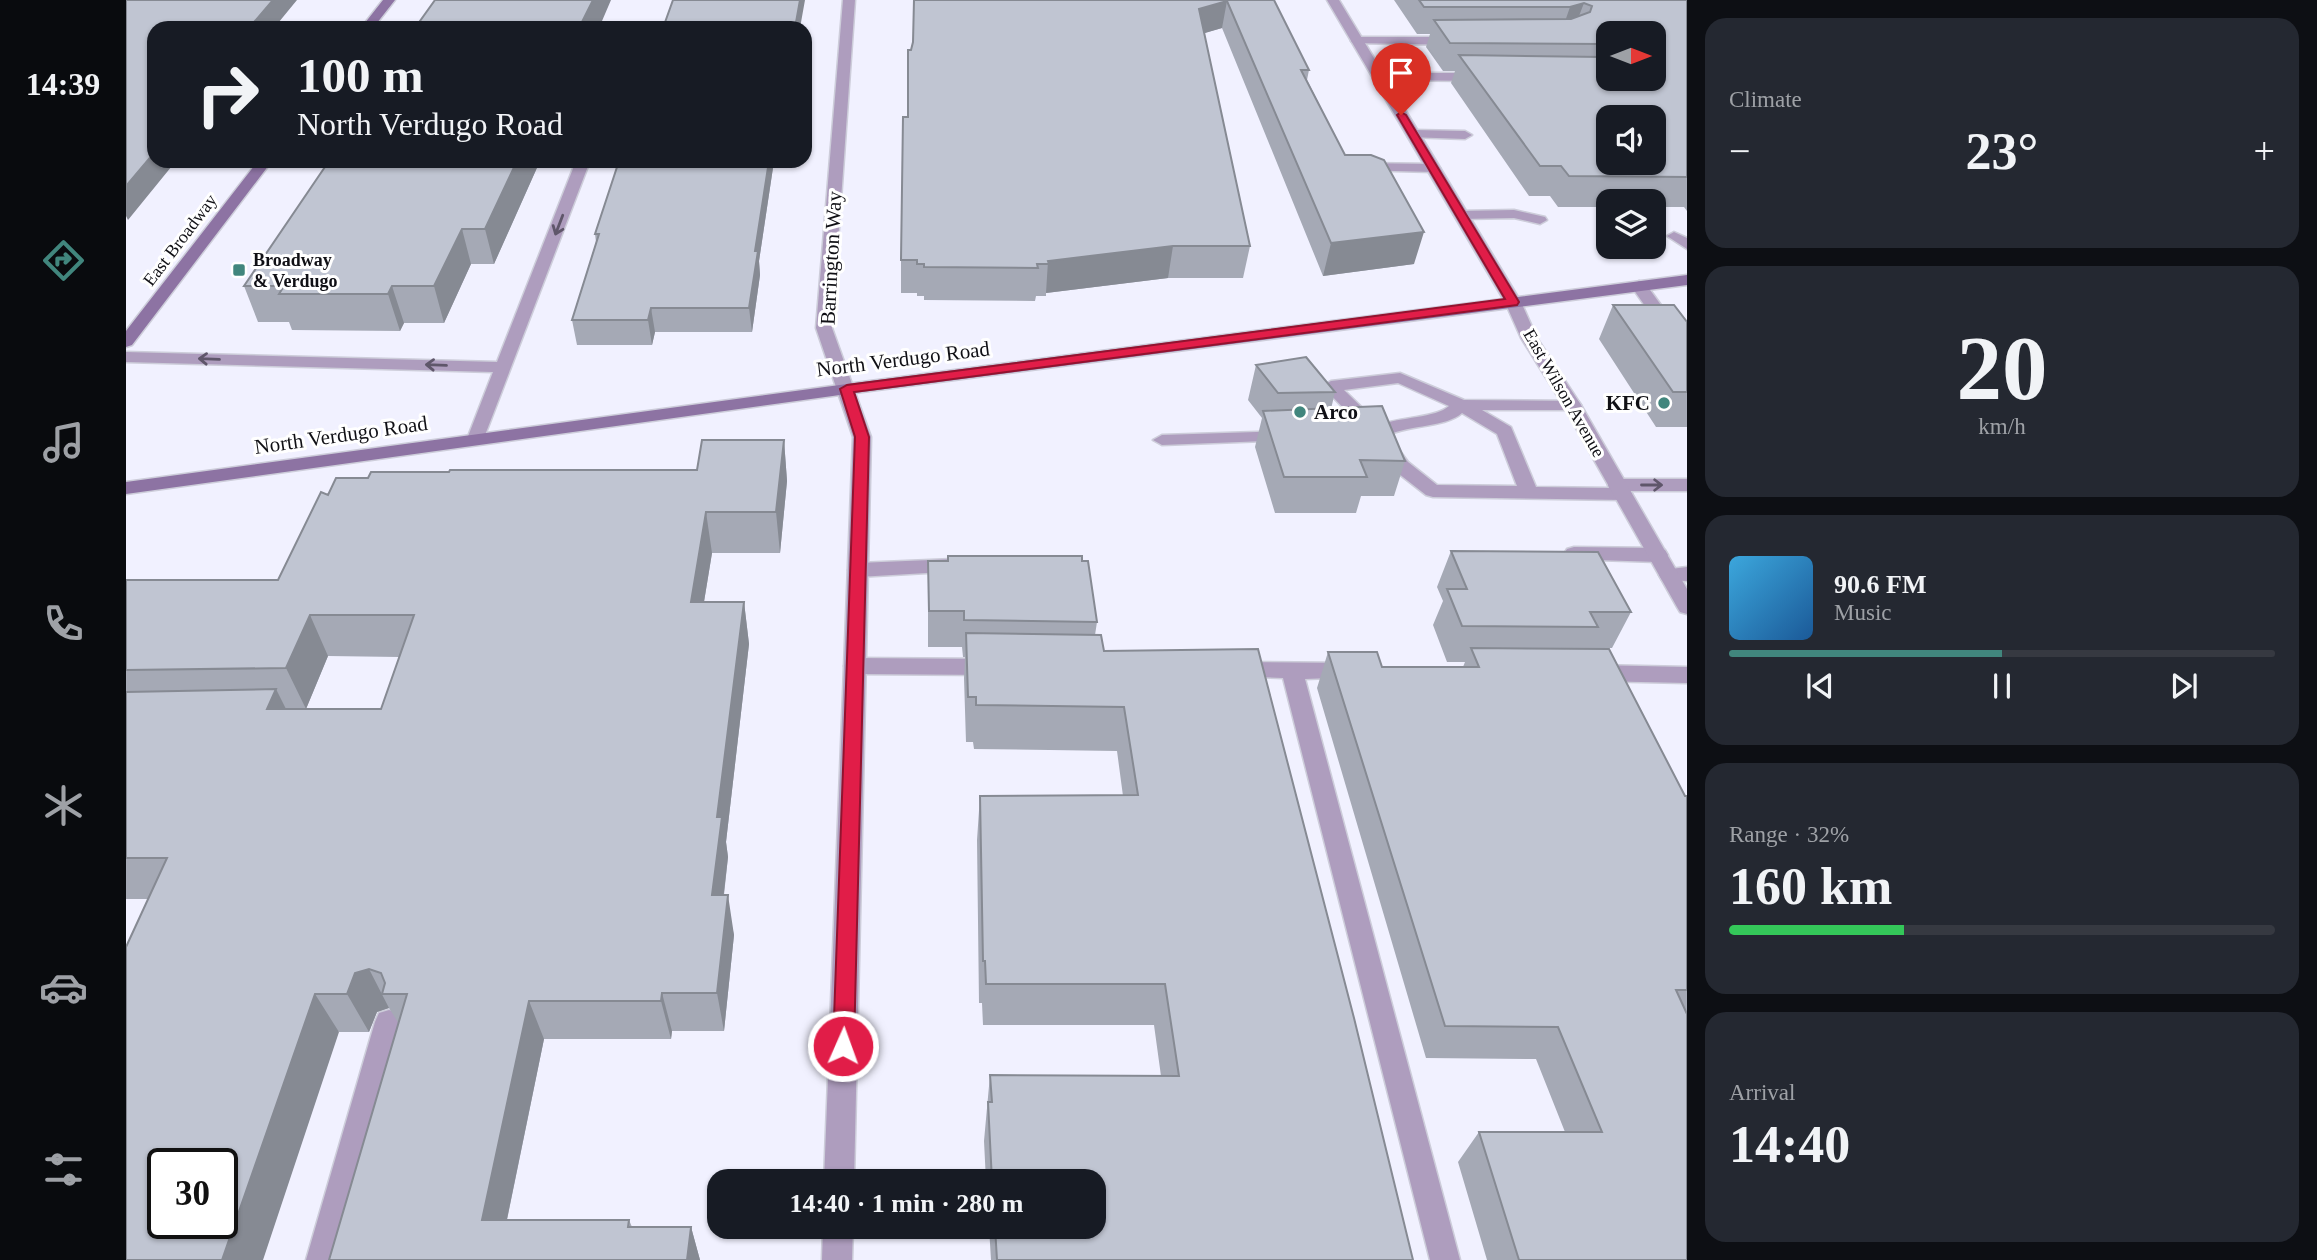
<!DOCTYPE html>
<html lang="en">
<head>
<meta charset="utf-8">
<style>
  :root { --surface:#171b24; --page:#242831; --text:#f1f3f6; --muted:#9ea1a6; --line:#363941; --accent:#41867d }
  body { margin:0; font-family:Georgia,serif; background:var(--page); color:var(--text); height:100vh; display:flex; flex-direction:column; font-size:26px; white-space:nowrap }
  * { box-sizing:border-box; margin:0 }
  p { font-size:23px; color:var(--muted) }
  .icon { flex:none; width:38px; height:38px; fill:none; stroke:currentColor; stroke-width:2; stroke-linecap:round; stroke-linejoin:round }
  .map { position:relative; flex:1; overflow:hidden }
  .panel { display:flex; flex-direction:column; gap:18px; padding:18px; background:#0d0f14; width:630px }
  .panel>* { flex:none }
  .guide { position:absolute; left:21px; top:21px; width:665px; height:147px; border-radius:21px; box-shadow:0 2px 5px #0004; background:#171b24; color:var(--text); overflow:hidden }
  .needle { width:46px; rotate:90deg }
  .tools { position:absolute; left:1470px; top:21px; display:grid; gap:14px }
  .tools a { display:grid; place-items:center; width:70px; height:70px; border-radius:14px; background:var(--surface); box-shadow:0 2px 5px #0004; font-size:35px }
  .speed { position:absolute; left:21px; top:1148px; display:flex; gap:14px; font-size:35px; font-weight:700; text-align:center }
  .speed>* { display:grid; place-content:center; width:91px; height:91px; border-radius:50%; background:var(--surface); box-shadow:0 2px 5px #0004; line-height:1 }
  .speed .limit { border:4px solid #111; border-radius:10px; background:#fff; color:#111 }
  .pin { position:absolute; display:grid; place-items:center; width:60px; height:60px; color:#fff; margin:-72px -30px; border-radius:50% 50% 50% 0; rotate:-45deg; box-shadow:0 0 7px #0007 }
  .pin .icon { rotate:45deg }
  .me { position:absolute; width:77px; margin:-38px; rotate:2deg; stroke-linejoin:round; filter:drop-shadow(0 0 5px #0008) }
  .turn { display:flex; align-items:center; gap:24px; height:147px; padding:0 35px; font-size:32px }
  .turn .icon { width:91px; height:91px; stroke-width:2.5 }
  .turn b { display:block; font-size:49px; line-height:60px }
  .big { font-size:52px; font-weight:800; line-height:1.1 }
  .panel .tile { flex:1; display:flex; flex-direction:column; justify-content:center; gap:10px; min-width:0; padding:0 24px; border-radius:21px; background:var(--page) }
  .panel .dial { align-items:center; gap:0 }
  .dial b { font-size:91px; line-height:1 }
  .song { display:flex; align-items:center; gap:21px }
  .cover { width:84px; height:84px; border-radius:10px; background:linear-gradient(135deg,hsl(200 70% 55%),hsl(210 70% 35%)) }
  .played { height:7px; border-radius:4px; background:linear-gradient(90deg,var(--accent) 50%,var(--line) 50%) }
  .keys { display:flex; justify-content:space-around; direction:ltr }
  .heat { display:flex; justify-content:space-between; align-items:center; font-size:38px; direction:ltr }
  .charge { height:10px; border-radius:5px; background:linear-gradient(90deg,#34c759 32%,var(--line) 0) }
  .trip { position:absolute; left:581px; top:1169px; width:399px; height:70px; border-radius:21px; background:var(--surface); box-shadow:0 2px 5px #0004; font-weight:800; line-height:70px; text-align:center }
  main { display:flex; flex:1; min-height:0 }
  .tabs { display:flex; flex-direction:column; width:126px; justify-content:space-around; align-items:center; background:#090b0e; color:var(--muted) }
  .tabs .icon { width:49px; height:49px }
  .tabs .active { color:var(--accent) }
  .tabs b { font-size:32px; color:var(--text) }
  .map>svg:first-child { display:block }
  .lines { fill:none; stroke-linecap:round; stroke-linejoin:round }
  .service-casing { stroke:#cdcdda; stroke-width:3 }
  .minor-casing { stroke:#cdcdda; stroke-width:3 }
  .tertiary-casing { stroke:#cdcdda; stroke-width:3 }
  .secondary-casing { stroke:#cdcdda; stroke-width:3 }
  .service { fill:#ae9dbe; fill-rule:evenodd }
  .minor { fill:#ae9dbe; fill-rule:evenodd }
  .tertiary { fill:#ae9dbe; fill-rule:evenodd }
  .secondary { fill:#8d73a3; fill-rule:evenodd }
  .wall { fill:#a5a9b5; fill-rule:evenodd }
  .shaded-wall { fill:#868a93 }
  .building { fill:#c0c5d2; stroke:#868a93; stroke-width:2; fill-rule:evenodd }
  .oneway { stroke:#5f566a }
  .route { fill:#e11d48; stroke:#92132f; stroke-width:2 }
  .poi-dot { fill:#41867d; stroke:#fff; stroke-width:2.5 }
  .labels { text-anchor:middle; dominant-baseline:central; stroke-width:6; stroke-linejoin:round; paint-order:stroke }
  .far-street-label { font-size:18px; fill:#101015; stroke:#fff }
  .far-poi-label { font-size:18px; font-weight:bold; fill:#101015; stroke:#fff; text-anchor:start }
  .street-label { font-size:21px; fill:#101015; stroke:#fff }
  .poi-label { font-size:21px; font-weight:bold; fill:#101015; stroke:#fff; text-anchor:end }
</style>
</head>
<body>
<main>
<nav class="tabs">
<b>14:39</b>
<svg class="icon active" aria-label="directions" viewBox="0 0 24 24"><path d="M12 3l9 9-9 9-9-9zM9 14v-3h6M13 9l2 2-2 2"/></svg>
<svg class="icon" aria-label="music" viewBox="0 0 24 24"><path d="M9 18V5l10-2v13"/><circle cx="6" cy="18" r="3"/><circle cx="16" cy="16" r="3"/></svg>
<svg class="icon" aria-label="phone" viewBox="0 0 24 24"><path d="M5 4h4l2 5-3 2q2 4 5 5l2-3 5 2v4C11 20 4 13 5 4z"/></svg>
<svg class="icon" aria-label="climate" viewBox="0 0 24 24"><path d="M12 3v18M4 7l16 10M4 17L20 7"/></svg>
<svg class="icon" aria-label="car" viewBox="0 0 24 24"><path d="M5 17H2v-5l4-1 3-4h7l3 4 3 1v5h-3M9 17h6M6 11h13"/><circle cx="7" cy="17" r="2"/><circle cx="17" cy="17" r="2"/></svg>
<svg class="icon" aria-label="filters" viewBox="0 0 24 24"><path d="M4 7h16M4 17h16"/><circle cx="9" cy="7" r="2"/><circle cx="15" cy="17" r="2"/></svg>
</nav>
<div class="map">
<svg width="1561" height="1260" viewBox="0 0 1561 1260">
  <rect width="100%" height="100%" fill="#f1f1ff"/>
  <g class="lines">
    <g class="service-casing">
      <path id="service" d="M1231,37H1329L1335,41L1329,45L1227,43L1225,41Z
        M1253,73H1356L1362,77L1356,81L1249,80L1247,77Z
        M1287,130L1339,131L1346,135L1339,139L1282,137V131Z
        M450,161H464L356,443L350,444L341,439L367,372L0,362V352L371,362Z
        M1235,163L1307,164L1314,168L1307,172L1230,170L1228,167Z
        M1388,210L1419,217L1421,220L1414,224L1388,218L1335,219L1328,215L1335,211Z
        M1548,232L1561,238V249L1541,236Z
        M1513,281L1519,283L1561,341V358L1555,357L1505,286Z
        M1274,373L1338,400L1452,401L1455,405L1446,410H1356L1385,427L1410,487L1483,488L1482,485L1484,481L1491,479H1561V491H1504L1506,494L1504,498L1497,500L1307,497L1300,495L1268,470L1247,438L1232,437L1229,433L1237,428L1196,386L1205,381ZM1272,383L1323,406C1310,418 1273,417 1254,425L1218,390ZM1336,413L1371,434L1391,486L1311,485L1282,462L1262,435C1284,425 1321,427 1336,413Z
        M1160,431L1169,436L1166,440L1036,445L1027,440L1036,435Z
        M1448,547L1532,548L1539,550L1542,555L1539,560L1532,562L1441,559L1438,554L1441,549Z
        M828,559L835,561L838,566L835,571L732,577L725,575L722,570L725,565L732,563Z
        M1561,567V581L1536,580L1533,575L1536,570Z
        M729,658L866,659L874,661L877,667L874,673L866,675L729,674L721,672L718,666L721,660Z
        M1108,662L1223,663L1231,665L1234,671L1231,677L1179,679L1334,1260H1304L1157,678L1100,676L1097,670L1100,664Z
        M1469,665L1561,667V683L1469,681L1461,679L1458,673L1461,667Z
        M263,1010L273,1013L277,1022L210,1260H180L249,1022L253,1013Z"/>
    </g>
    <g class="minor-casing">
      <path id="minor" d="M717,0H729L706,328L745,437L728,1181H698L727,437L690,328Z
        M697,1227H727L726,1260H696Z"/>
    </g>
    <g class="tertiary-casing">
      <path id="tertiary" d="M1201,0H1213L1395,302L1411,338L1455,405L1561,589V614L1554,612L1551,607L1437,405L1395,338L1379,302Z"/>
    </g>
    <g class="secondary-casing">
      <path id="secondary" d="M257,0H269L247,28H235Z
        M132,161H146L6,345L0,347V331Z
        M1561,275V285L721,394L0,494V482L721,384Z"/>
    </g>
    <use href="#service" class="service"/>
    <use href="#minor" class="minor"/>
    <use href="#tertiary" class="tertiary"/>
    <use href="#secondary" class="secondary"/>
  </g>
  <path class="wall" d="M788,0H1148L1183,70L1181,80L1219,155L1288,264L1197,276L1096,28L1078,33L1124,246L1117,278H1042L920,293V296H910L909,301L798,300V296H791V293H775V260L785,50L787,42Z
    M1268,0H1561V211L1558,207H1528V201H1482V207H1432L1424,196H1403L1325,83L1329,71H1317L1300,47L1304,34H1291ZM1482,33L1528,79H1482Z
    M203,161H414L368,264H345L318,323H278L274,331L166,330L163,322H132L118,286Z
    M648,161L633,261L634,275L626,332H529L526,345H451L446,320L470,242L469,234Z
    M1487,305L1561,322V427H1530L1473,339Z
    M1130,365L1209,392L1205,409L1279,461L1268,496H1235L1230,513H1149L1129,447L1136,418L1122,400Z
    M658,440L661,481L654,553H586L578,602H618L623,644L600,842L602,857L598,895L608,935L598,1031H546L545,1039H418L381,1220H503L506,1227H565L574,1260H203L273,1024L263,1008L251,1012L243,1032H213L23,899H0V580H152L202,495L242,478L571,470ZM202,656L273,657L255,709H180Z
    M1325,551L1505,612L1486,648H1461V649L1559,796H1561V1260H1361L1332,1162L1353,1132H1439L1410,1059L1300,1058L1191,688L1202,652L1256,667H1337L1339,662H1321L1307,625L1317,601L1311,587Z
    M802,561H956L971,622L969,635L1287,1260H865L863,1227H968V1181H860L858,1141L864,1075L1035,1076L1028,1025H857L856,1003H853L851,840L854,796H997L991,751L848,749L847,742H840L838,678L839,657H837L836,647H802Z"/>
  <path class="shaded-wall" d="M147,0H171L148,28H123Z
    M467,0H485L473,28H453Z
    M674,0H679L674,28H669Z
    M1101,1L1096,28L1069,36L1073,9Z
    M1458,3L1448,29L1435,33L1444,7Z
    M28,153V161H50L2,220L0,216V186Z
    M391,161H414L368,264L359,229Z
    M643,161H648L633,261L634,275L626,332L623,308L629,251Z
    M336,229L345,264L318,323L308,286Z
    M1298,232L1288,264L1197,276L1205,243Z
    M1047,246L1042,278L920,293L922,261Z
    M266,286L278,323L274,331L262,294Z
    M525,308L529,332L526,345L522,320Z
    M658,440L661,481L654,553L650,512Z
    M580,512L586,553L571,644L565,602Z
    M618,602L623,644L600,842L602,857L593,935L586,895L591,817Z
    M184,615L202,656L180,709L160,668Z
    M150,689L171,731L141,709Z
    M602,895L608,935L598,1031L591,993Z
    M243,969L263,1008L251,1012L243,1032L221,994L229,973Z
    M536,993L546,1031L545,1039L535,1001Z
    M189,994L213,1032L137,1260H96Z
    M403,1001L418,1039L374,1253L356,1220Z
    M565,1227L574,1260H561Z"/>
  <path class="building" d="M0,0H147L123,28H28V153L0,186Z
    M309,0H467L453,28H289Z
    M547,0H674L669,28H537Z
    M788,0H1148L1183,70H1175L1219,155H1245L1258,160L1298,232L1205,243L1101,1L1073,9L1124,246H1047L922,261L923,264H911L912,268L798,267V264H791V260H775L777,117H782V50H785L787,42Z
    M1293,0H1561V177L1443,176L1435,166H1414L1333,55L1476,57L1482,53V79H1528V33H1482V47L1476,44L1324,43L1308,20L1445,19L1464,12L1466,6L1458,3L1444,7H1298ZM1482,117H1528V163H1482Z
    M203,161H391L359,229H336L308,286H266L262,294H153L158,286H118Z
    M493,161H643L629,251H632L623,308H525L522,320H446L473,234H469Z
    M1487,305H1548L1561,322V392H1547Z
    M1180,357L1209,392L1152,393L1130,365Z
    M1256,406L1279,461L1234,460L1241,477H1158L1137,411Z
    M576,440H658L650,512H580L565,602H618L591,817H596L586,895H602L591,993H536L535,1001H403L356,1220H503L502,1227H565L561,1260H203L281,994H256L259,983L255,973L243,969L229,973L221,994H189L96,1260H0V947L41,858H0V692L150,689L141,709H255L288,615H184L160,668L0,670V580H152L195,492L202,495L210,478H242L245,472H323L324,470H571ZM37,1164H96V1223H37Z
    M1325,551L1472,552L1505,612H1464L1472,627L1336,626L1321,589H1341Z
    M822,556H956V561H962L971,622L838,620V611H803L802,561H822Z
    M840,633L975,635L978,651L1132,649L1228,1018L1287,1260H871L869,1227H968V1181H866L862,1102H866L864,1075L1053,1076L1039,984H860L859,961H857L854,796L1012,795L998,707L850,705V697H842Z
    M1345,648L1483,649L1559,796H1561V990H1550L1561,1014V1260H1393L1353,1132H1476L1432,1027L1319,1026L1202,652H1251L1256,667H1353Z"/>
  <defs><path id="oneway-shaft" d="M-6 0H5M1.5-3L5.5 0L1.5 3" fill="none" stroke-width="1.6" stroke-linecap="round" stroke-linejoin="round" transform="scale(1.75)"/></defs>
  <g class="oneway">
    <use href="#oneway-shaft" transform="translate(433 225) rotate(111)"/>
    <use href="#oneway-shaft" transform="translate(83 359) rotate(-178)"/>
    <use href="#oneway-shaft" transform="translate(310 365) rotate(-178)"/>
    <use href="#oneway-shaft" transform="translate(1526 485)"/>
  </g>
  <path class="route" d="M1275,112L1280,115L1393,302L1391,305L728,392L743,437L728,1046L725,1053L717,1055L710,1053L707,1046L729,437L714,389L721,385L1379,299L1271,115Z"/>
  <g class="poi-dot">
    <rect x="106" y="263" width="14" height="14" rx="3.5"/>
    <circle cx="1538" cy="403" r="7"/>
    <circle cx="1174" cy="412" r="7"/>
  </g>
  <g class="labels">
    <g class="far-street-label">
      <text transform="translate(54 240) rotate(-53)">East Broadway</text>
      <text transform="translate(1438 393) rotate(60)">East Wilson Avenue</text>
    </g>
    <g class="far-poi-label">
      <text x="127" y="260">Broadway<tspan x="127" dy="21">&amp; Verdugo</tspan></text>
    </g>
    <g class="street-label">
      <text transform="translate(705 258) rotate(-87)">Barrington Way</text>
      <text transform="translate(777 359) rotate(-7)">North Verdugo Road</text>
      <text transform="translate(215 435) rotate(-8)">North Verdugo Road</text>
    </g>
    <g class="poi-label">
      <text x="1524" y="403">KFC</text>
      <text x="1188" y="412" text-anchor="start">Arco</text>
    </g>
  </g>
</svg>
<div class="tools">
<a><svg class="needle" viewBox="-14 -14 28 28"><path d="M0-13l5 13h-10z" fill="#e53935"/><path d="M0 13l5-13h-10z" fill="#9ea1a6"/></svg></a>
<a><svg class="icon" aria-label="sound" viewBox="0 0 24 24"><path d="M4 9h4l5-4v14l-5-4H4zM17 9q2 3 0 6"/></svg></a>
<a><svg class="icon" aria-label="layers" viewBox="0 0 24 24"><path d="M12 4l9 5-9 5-9-5zM3 14l9 5 9-5"/></svg></a>
</div>
<div class="speed"><div class="limit">30</div></div>
<div class="pin" style="left:1275px;top:115px;background:#d93025"><svg class="icon" aria-label="arrive" viewBox="0 0 24 24"><path d="M6 21V4h12l-3 4 3 4H6"/></svg></div>
<svg class="me" style="left:717px;top:1046px" viewBox="-20 -20 40 40"><circle r="17" fill="#e11d48" stroke="#fff" stroke-width="3"/><path d="M0-11L8 9 0 5-8 9z" fill="#fff"/></svg>
<div class="trip">14:40 · 1 min · 280 m</div>
<div class="guide">
<div class="turn"><svg class="icon" aria-label="right" viewBox="0 0 24 24"><path d="M7 20v-9h11M14 6l5 5-5 5"/></svg><div><b>100 m</b>North Verdugo Road</div></div>
</div>
</div>
<section class="panel">
<div class="tile"><p>Climate</p>
<div class="heat"><a>−</a><b class="big">23°</b><a>+</a></div>
</div>
<div class="tile dial"><b>20</b><p>km/h</p></div>
<div class="tile">
<div class="song"><i class="cover"></i><div><b>90.6 FM</b><p>Music</p></div></div>
<div class="played"></div>
<div class="keys"><svg class="icon" aria-label="previous" viewBox="0 0 24 24"><path d="M18 5L8 12l10 7zM5 5v14"/></svg><svg class="icon" aria-label="pause" viewBox="0 0 24 24"><path d="M8 5v14M16 5v14"/></svg><svg class="icon" aria-label="next" viewBox="0 0 24 24"><path d="M6 5l10 7-10 7zM19 5v14"/></svg></div>
</div>
<div class="tile"><p>Range · 32%</p><b class="big">160 km</b><div class="charge"></div></div>
<div class="tile"><p>Arrival</p><b class="big">14:40</b></div>
</section>
</main>
</body>
</html>
